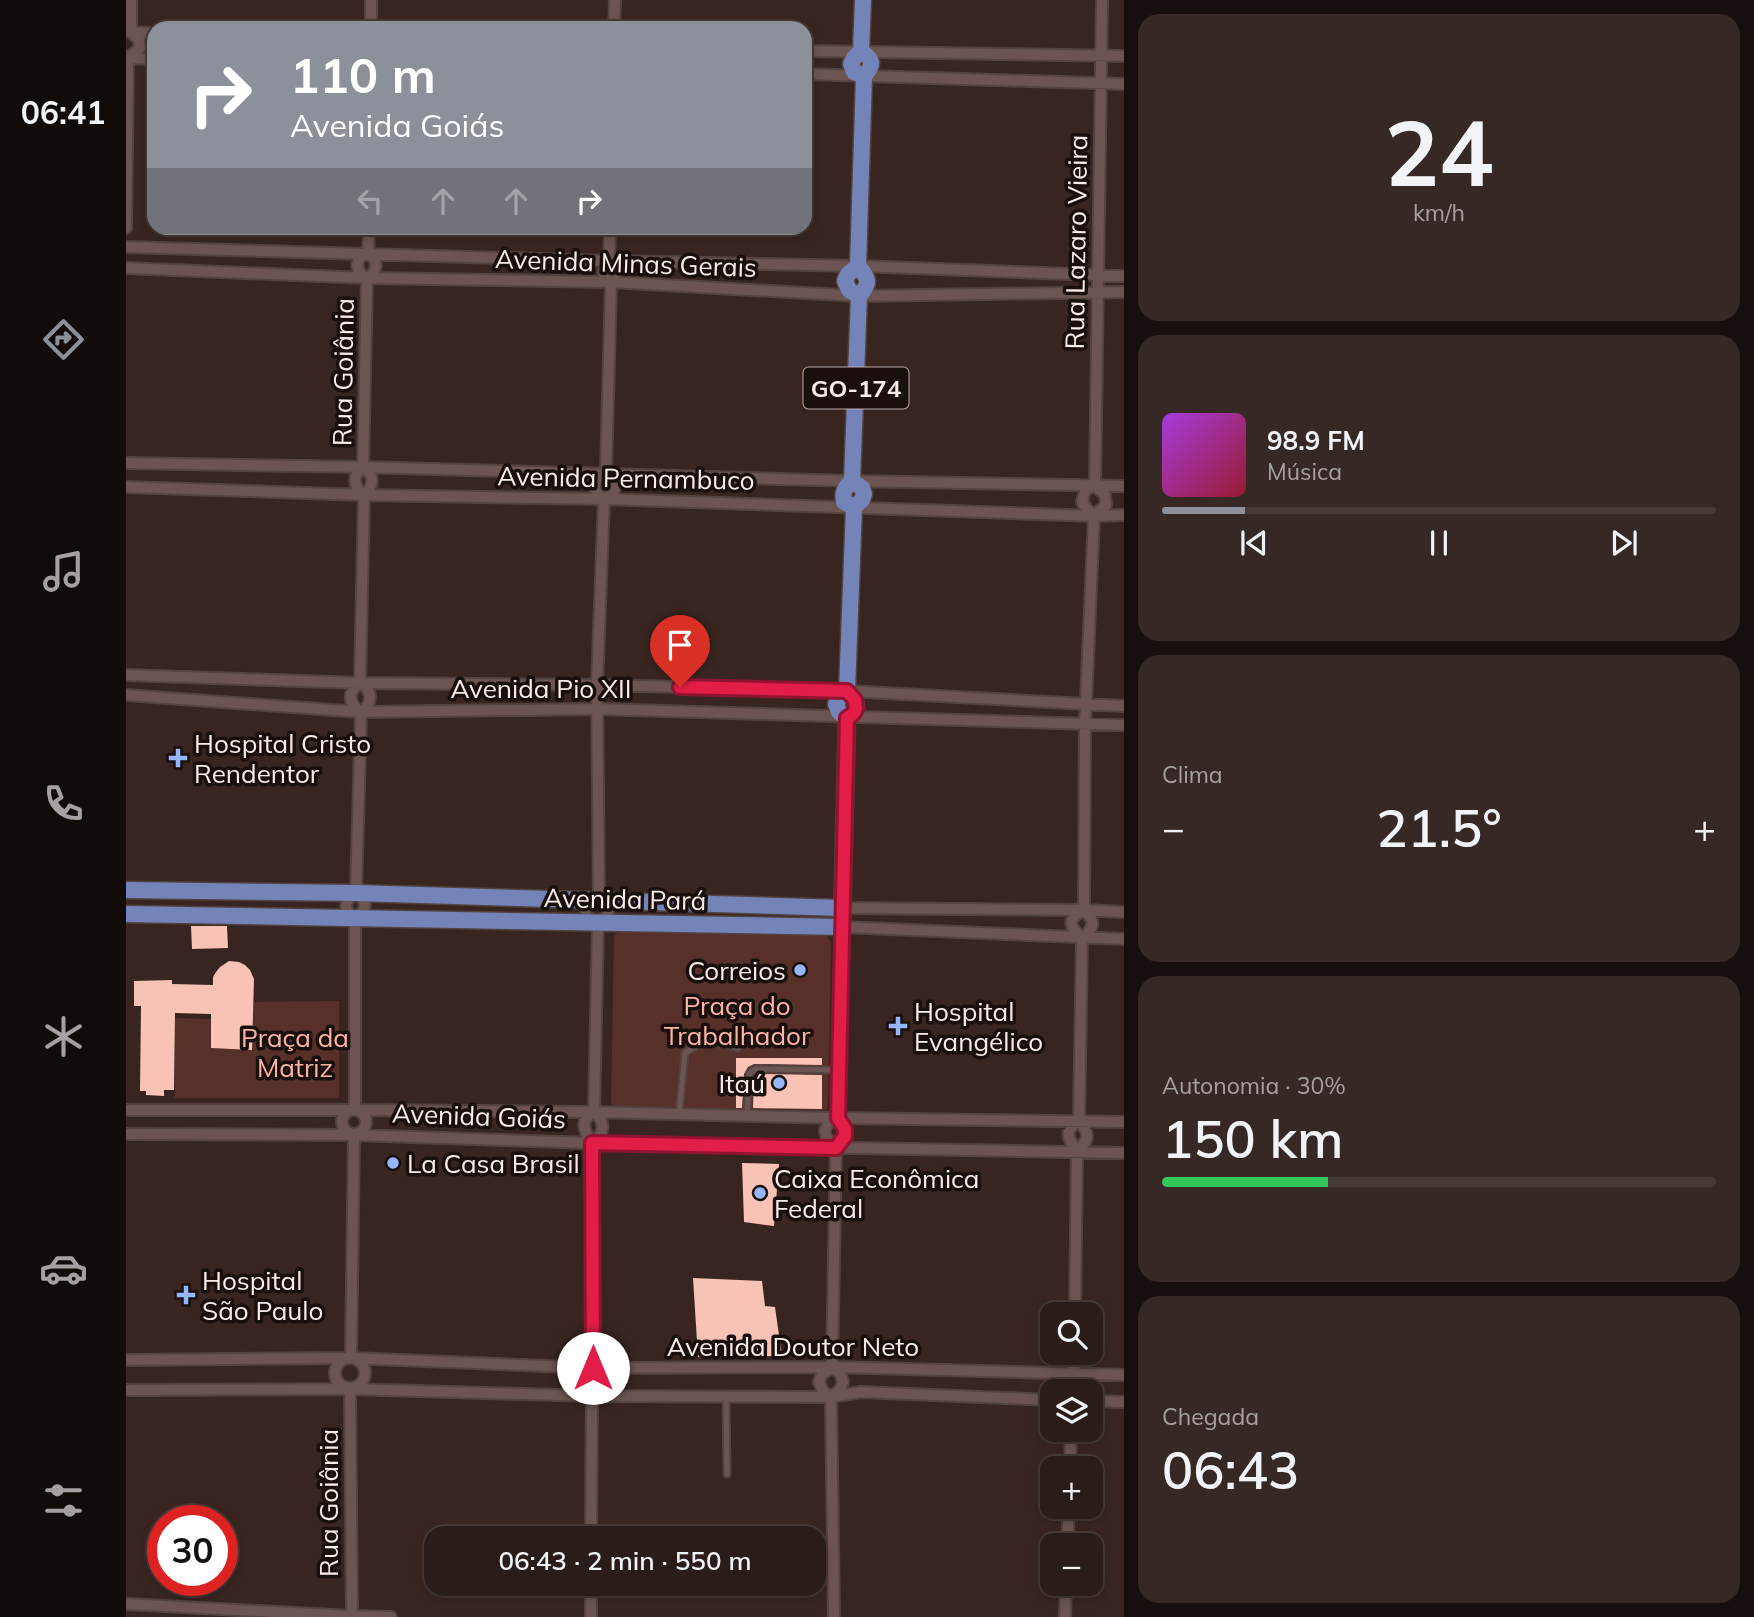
<!DOCTYPE html>
<html lang="pt">
<head>
<meta charset="utf-8">
<style>
  :root { --surface:#2a1c18; --page:#362925; --text:#f1f3f6; --muted:#a5a1a2; --line:#463a37; --accent:#8c9099 }
  body { margin:0; font-family:Mulish,sans-serif; background:var(--page); color:var(--text); height:100vh; display:flex; flex-direction:column; font-size:26px; white-space:nowrap }
  * { box-sizing:border-box; margin:0 }
  p { font-size:23px; color:var(--muted) }
  .icon { flex:none; width:38px; height:38px; fill:none; stroke:currentColor; stroke-width:2; stroke-linecap:round; stroke-linejoin:round }
  .map { position:relative; flex:1; overflow:hidden }
  .drawer { display:flex; flex-direction:column; gap:14px; padding:14px; background:#170f0d; width:630px }
  .drawer>* { flex:none }
  .top-card { position:absolute; left:21px; top:21px; width:665px; height:214px; border-radius:21px; box-shadow:0 4px 10px #0003,0 0 0 2px var(--line); background:#8c9099; color:#fff; overflow:hidden }
  .tools { position:absolute; left:914px; top:1302px; display:grid; gap:14px }
  .tools a { display:grid; place-items:center; width:63px; height:63px; border-radius:14px; background:var(--surface); box-shadow:0 4px 10px #0003,0 0 0 2px var(--line); font-size:35px }
  .speed { position:absolute; left:21px; top:1505px; display:flex; gap:14px; font-size:35px; font-weight:700; text-align:center }
  .speed>* { display:grid; place-content:center; width:91px; height:91px; border-radius:50%; background:var(--surface); box-shadow:0 4px 10px #0003,0 0 0 2px var(--line); line-height:1 }
  .speed .limit { border:10px solid #d22; background:#fff; color:#111 }
  .pin { position:absolute; display:grid; place-items:center; width:60px; height:60px; color:#fff; margin:-72px -30px; border-radius:50% 50% 50% 0; rotate:-45deg; box-shadow:0 0 7px #0007 }
  .pin .icon { rotate:45deg }
  .me { position:absolute; width:77px; margin:-38px; rotate:0deg; stroke-linejoin:round; filter:drop-shadow(0 0 5px #0008) }
  .turn { display:flex; align-items:center; gap:24px; height:147px; padding:0 28px; font-size:32px }
  .turn .icon { width:91px; height:91px; stroke-width:2.5 }
  .turn b { display:block; font-size:49px; line-height:60px }
  .lanes { display:flex; align-items:center; height:66px; padding:0 28px; background:#0003; justify-content:center; gap:35px; direction:ltr }
  .lanes .off { opacity:.35 }
  .big { font-size:52px; font-weight:600; line-height:1.1 }
  .drawer .widget { flex:1; display:flex; flex-direction:column; justify-content:center; gap:10px; min-width:0; padding:0 24px; border-radius:21px; background:var(--page) }
  .drawer .dial { align-items:center; gap:0 }
  .dial b { font-size:91px; line-height:1 }
  .song { display:flex; align-items:center; gap:21px }
  .cover { width:84px; height:84px; border-radius:10px; background:linear-gradient(135deg,hsl(280 70% 55%),hsl(350 70% 35%)) }
  .played { height:7px; border-radius:4px; background:linear-gradient(90deg,var(--accent) 15%,var(--line) 15%) }
  .keys { display:flex; justify-content:space-around; direction:ltr }
  .heat { display:flex; justify-content:space-between; align-items:center; font-size:38px; direction:ltr }
  .charge { height:10px; border-radius:5px; background:linear-gradient(90deg,#34c759 30%,var(--line) 0) }
  .trip { position:absolute; left:298px; top:1526px; width:402px; height:70px; border-radius:21px; background:var(--surface); box-shadow:0 4px 10px #0003,0 0 0 2px var(--line); font-weight:600; line-height:70px; text-align:center }
  main { display:flex; flex:1; min-height:0 }
  .tab-bar { display:flex; flex-direction:column; width:126px; justify-content:space-around; align-items:center; background:#110b0a; color:var(--muted) }
  .tab-bar .icon { width:49px; height:49px }
  .tab-bar .current { color:var(--accent) }
  .tab-bar b { font-size:32px; color:var(--text) }
  .map>svg:first-child { display:block }
  .green { fill:#573129 }
  .building { fill:#f9c2b6 }
  .lines { fill:none; stroke-linecap:round; stroke-linejoin:round }
  .service-casing { stroke:#534340; stroke-width:9 }
  .minor-casing { stroke:#534340; stroke-width:14 }
  .primary-casing { stroke:#534340; stroke-width:19 }
  .service { stroke:#6c5550; stroke-width:5 }
  .minor { stroke:#6c5550; stroke-width:10 }
  .primary { stroke:#7483b8; stroke-width:16 }
  .route-casing { stroke:#92132f; stroke-width:18 }
  .route { stroke:#e11d48; stroke-width:12 }
  .poi-dot { fill:#96b6fd; stroke:#19100e; stroke-width:2.5 }
  .labels { text-anchor:middle; dominant-baseline:central; stroke-width:7; stroke-linejoin:round; paint-order:stroke }
  .shield { fill:#19100e; stroke:#b6aaa7; stroke-width:2 }
  .shield-label { font-size:24px; font-weight:bold; fill:#f9ece9 }
  .street-label { font-size:26px; fill:#f9ece9; stroke:#19100e }
  .poi-label { font-size:26px; fill:#f9ece9; stroke:#19100e; text-anchor:start }
  .park-label { font-size:26px; fill:#feb4a4; stroke:#19100e }
</style>
</head>
<body>
<main>
<nav class="tab-bar">
<b>06:41</b>
<svg class="icon current" aria-label="directions" viewBox="0 0 24 24"><path d="M12 3l9 9-9 9-9-9zM9 14v-3h6M13 9l2 2-2 2"/></svg>
<svg class="icon" aria-label="music" viewBox="0 0 24 24"><path d="M9 18V5l10-2v13"/><circle cx="6" cy="18" r="3"/><circle cx="16" cy="16" r="3"/></svg>
<svg class="icon" aria-label="phone" viewBox="0 0 24 24"><path d="M5 4h4l2 5-3 2q2 4 5 5l2-3 5 2v4C11 20 4 13 5 4z"/></svg>
<svg class="icon" aria-label="climate" viewBox="0 0 24 24"><path d="M12 3v18M4 7l16 10M4 17L20 7"/></svg>
<svg class="icon" aria-label="car" viewBox="0 0 24 24"><path d="M5 17H2v-5l4-1 3-4h7l3 4 3 1v5h-3M9 17h6M6 11h13"/><circle cx="7" cy="17" r="2"/><circle cx="17" cy="17" r="2"/></svg>
<svg class="icon" aria-label="filters" viewBox="0 0 24 24"><path d="M4 7h16M4 17h16"/><circle cx="9" cy="7" r="2"/><circle cx="15" cy="17" r="2"/></svg>
</nav>
<div class="map">
<svg width="998" height="1617" viewBox="0 0 998 1617">
  <rect width="100%" height="100%" fill="#382520"/>
  <path class="green" d="M495,929L700,934L705,942L702,1108L699,1110L488,1107L485,1103L488,936Z
    M213,1001V1098H49V1018L85,1019V1048L125,1050L128,1002Z"/>
  <path class="building" d="M65,926H101L102,948L66,949Z
    M103,961L113,962L119,965L124,970L128,979L126,1050L85,1048V1014L49,1013L48,1090H38V1096L20,1095V1091H14L15,1006H8V981L46,980V984L87,985V977L90,972L94,967Z
    M610,1058H696V1065L628,1064L622,1067L618,1074L616,1108H610Z
    M631,1074L696,1075V1109L627,1108L628,1077Z
    M616,1163L653,1164L648,1226L618,1222Z
    M567,1278L636,1281L639,1306L649,1307L656,1356L572,1357Z"/>
  <g class="lines">
    <g class="service-casing">
      <path id="service" d="M553,1114L559,1053C581,1038 587,1041 612,1048
        M621,1116L623,1075L626,1071L630,1069L713,1070
        M600,1397L601,1474"/>
    </g>
    <g class="minor-casing">
      <path id="minor" d="M245,28V0
        M488,28L489,0
        M3,32L28,33
        M679,51L998,56
        M0,56L2,58L0,228
        M2,58L14,48L13,40L5,32V0
        M3,58L28,59
        M679,74L998,84
        M484,228L483,261C475,268 476,277 485,282
        M0,247L483,261L732,266L998,276
        M0,268L241,278L485,282L733,296L998,292
        M241,278L234,274L231,265L234,257L242,253
        M0,463L237,467L726,481L998,486
        M480,472L485,282C493,275 492,267 483,261
        M0,487L238,495L478,499L968,516L998,515
        M238,495C227,487 226,475 237,467L241,278C252,272 253,260 242,253L243,228
        M478,499L487,494L490,483L484,474L480,472
        M478,499C466,492 465,479 479,473
        M968,516L960,508L956,502L959,490L969,486
        M0,675L234,683L471,685L721,691L998,706
        M0,695L235,712L471,709L998,725
        M235,712C222,704 221,692 234,683L238,495C248,486 249,475 237,467
        M473,901L471,685L478,499
        M460 912a11 11 0 1 1 22 0a11 11 0 1 1-22 0Z
        M716,908L958,910L998,912
        M229,919C217,912 217,900 230,893
        M956,938C943,926 940,920 958,910
        M216 1122a12 12 0 1 1 24 0a12 12 0 1 1-24 0Z
        M0,1110H229L468,1112L712,1118L998,1122
        M229,1110V919C241,910 243,902 230,893L235,712C247,704 247,690 234,683
        M0,1134L228,1135L466,1143L998,1153
        M466,1143C479,1135 480,1121 468,1112L472,923
        M710,1148C697,1136 693,1127 712,1118
        M951,1152C963,1139 965,1135 953,1121L956,938C969,927 970,922 958,910L959,725L968,516L980,505L979,495L969,486L976,0
        M949,1314L951,1152C942,1138 937,1131 953,1121
        M948,1353V1373C954,1379 958,1383 955,1391
        M225,1358L228,1135
        M209 1373a15 15 0 1 1 30 0a15 15 0 1 1-30 0Z
        M0,1360L225,1358L467,1368L706,1367L998,1375
        M706,1367L696,1374L693,1382L697,1391L705,1397L708,1617
        M224,1389L226,1616
        M0,1390L224,1389L466,1396L705,1397L735,1392L926,1400
        M938,1391C936,1382 941,1378 948,1373
        M466,1396C452,1389 452,1374 467,1368
        M705,1397L714,1390L717,1382L714,1373L706,1367L710,1148L719,1136V1129L712,1118L716,927L998,939
        M964,1401L998,1402
        M944,1468L945,1430
        M465,1538L466,1396C478,1389 479,1376 467,1368L466,1143C458,1131 453,1120 468,1112
        M941,1545L943,1507
        M0,1604L226,1616L265,1617
        M465,1617V1584
        M939,1617L940,1584"/>
    </g>
    <g class="primary-casing">
      <path id="primary" d="M737,0L735,51L728,58L725,64L728,72L738,76
        M732,266L722,274L719,281L723,290L733,296
        M728,507L718,502C716,492 719,487 726,481L733,296C745,283 743,279 732,266L738,76C748,65 748,60 735,51
        M721,718L713,712L710,704L713,699L721,691L728,507L736,500L738,494L736,488L726,481
        M0,890L230,893L716,908
        M0,914L716,927L721,718L727,714L730,709L729,700L721,691"/>
    </g>
    <use href="#service" class="service"/>
    <use href="#minor" class="minor"/>
    <use href="#primary" class="primary"/>
  </g>
  <g class="lines">
    <g class="route-casing">
      <path id="route" d="M467,1368L466,1143L710,1148L719,1136V1129L712,1118L721,718L727,714L730,709L729,700L721,691L554,687"/>
    </g>
    <use href="#route" class="route"/>
  </g>
  <g class="poi-dot">
    <path d="M48.5 747.5h7v7h7v7h-7v7h-7v-7h-7v-7h7z"/>
    <circle cx="674" cy="970" r="7"/>
    <path d="M768.5 1015.5h7v7h7v7h-7v7h-7v-7h-7v-7h7z"/>
    <circle cx="653" cy="1083" r="7"/>
    <circle cx="267" cy="1163" r="7"/>
    <circle cx="634" cy="1193" r="7"/>
    <path d="M56.5 1284.5h7v7h7v7h-7v7h-7v-7h-7v-7h7z"/>
  </g>
  <g class="labels">
    <rect class="shield" x="677.5" y="367.5" width="105" height="41" rx="5"/>
    <g class="shield-label">
      <text x="730" y="388">GO-174</text>
    </g>
    <g class="street-label">
      <text transform="translate(950 242) rotate(-89)">Rua Lazaro Vieira</text>
      <text transform="translate(500 263) rotate(2)">Avenida Minas Gerais</text>
      <text transform="translate(217 372) rotate(-89)">Rua Goiânia</text>
      <text transform="translate(500 478) rotate(1)">Avenida Pernambuco</text>
      <text x="415" y="688">Avenida Pio XII</text>
      <text transform="translate(499 899) rotate(1)">Avenida Pará</text>
      <text transform="translate(353 1116) rotate(2)">Avenida Goiás</text>
      <text x="667" y="1346">Avenida Doutor Neto</text>
      <text transform="translate(202 1503) rotate(-90)">Rua Goiânia</text>
    </g>
    <g class="poi-label">
      <text x="68" y="743">Hospital Cristo<tspan x="68" dy="30">Rendentor</tspan></text>
      <text x="660" y="970" text-anchor="end">Correios</text>
      <text x="788" y="1011">Hospital<tspan x="788" dy="30">Evangélico</tspan></text>
      <text x="639" y="1083" text-anchor="end">Itaú</text>
      <text x="281" y="1163">La Casa Brasil</text>
      <text x="648" y="1178">Caixa Econômica<tspan x="648" dy="30">Federal</tspan></text>
      <text x="76" y="1280">Hospital<tspan x="76" dy="30">São Paulo</tspan></text>
    </g>
    <g class="park-label">
      <text x="611" y="1005">Praça do<tspan x="611" dy="30">Trabalhador</tspan></text>
      <text x="169" y="1037">Praça da<tspan x="169" dy="30">Matriz</tspan></text>
    </g>
  </g>
</svg>
<div class="tools">
<a><svg class="icon" aria-label="search" viewBox="0 0 24 24"><circle cx="10" cy="10" r="6"/><path d="M15 15l6 6"/></svg></a>
<a><svg class="icon" aria-label="layers" viewBox="0 0 24 24"><path d="M12 4l9 5-9 5-9-5zM3 14l9 5 9-5"/></svg></a>
<a>+</a>
<a>−</a>
</div>
<div class="speed"><div class="limit">30</div></div>
<div class="pin" style="left:554px;top:687px;background:#d93025"><svg class="icon" aria-label="arrive" viewBox="0 0 24 24"><path d="M6 21V4h12l-3 4 3 4H6"/></svg></div>
<svg class="me" style="left:467px;top:1368px" viewBox="-20 -20 40 40"><circle r="19" fill="#fff"/><path d="M0-13L10 11 0 6-10 11z" fill="#e11d48"/></svg>
<div class="trip">06:43 · 2 min · 550 m</div>
<div class="top-card">
<div class="turn"><svg class="icon" aria-label="right" viewBox="0 0 24 24"><path d="M7 20v-9h11M14 6l5 5-5 5"/></svg><div><b>110 m</b>Avenida Goiás</div></div>
<div class="lanes"><svg class="icon off" aria-label="left" viewBox="0 0 24 24"><path d="M17 20v-9H6M10 6l-5 5 5 5"/></svg><svg class="icon off" aria-label="ahead" viewBox="0 0 24 24"><path d="M12 20V5M6 11l6-6 6 6"/></svg><svg class="icon off" aria-label="ahead" viewBox="0 0 24 24"><path d="M12 20V5M6 11l6-6 6 6"/></svg><svg class="icon" aria-label="right" viewBox="0 0 24 24"><path d="M7 20v-9h11M14 6l5 5-5 5"/></svg></div>
</div>
</div>
<section class="drawer">
<div class="widget dial"><b>24</b><p>km/h</p></div>
<div class="widget">
<div class="song"><i class="cover"></i><div><b>98.9 FM</b><p>Música</p></div></div>
<div class="played"></div>
<div class="keys"><svg class="icon" aria-label="previous" viewBox="0 0 24 24"><path d="M18 5L8 12l10 7zM5 5v14"/></svg><svg class="icon" aria-label="pause" viewBox="0 0 24 24"><path d="M8 5v14M16 5v14"/></svg><svg class="icon" aria-label="next" viewBox="0 0 24 24"><path d="M6 5l10 7-10 7zM19 5v14"/></svg></div>
</div>
<div class="widget"><p>Clima</p>
<div class="heat"><a>−</a><b class="big">21.5°</b><a>+</a></div>
</div>
<div class="widget"><p>Autonomia · 30%</p><b class="big">150 km</b><div class="charge"></div></div>
<div class="widget"><p>Chegada</p><b class="big">06:43</b></div>
</section>
</main>
</body>
</html>
